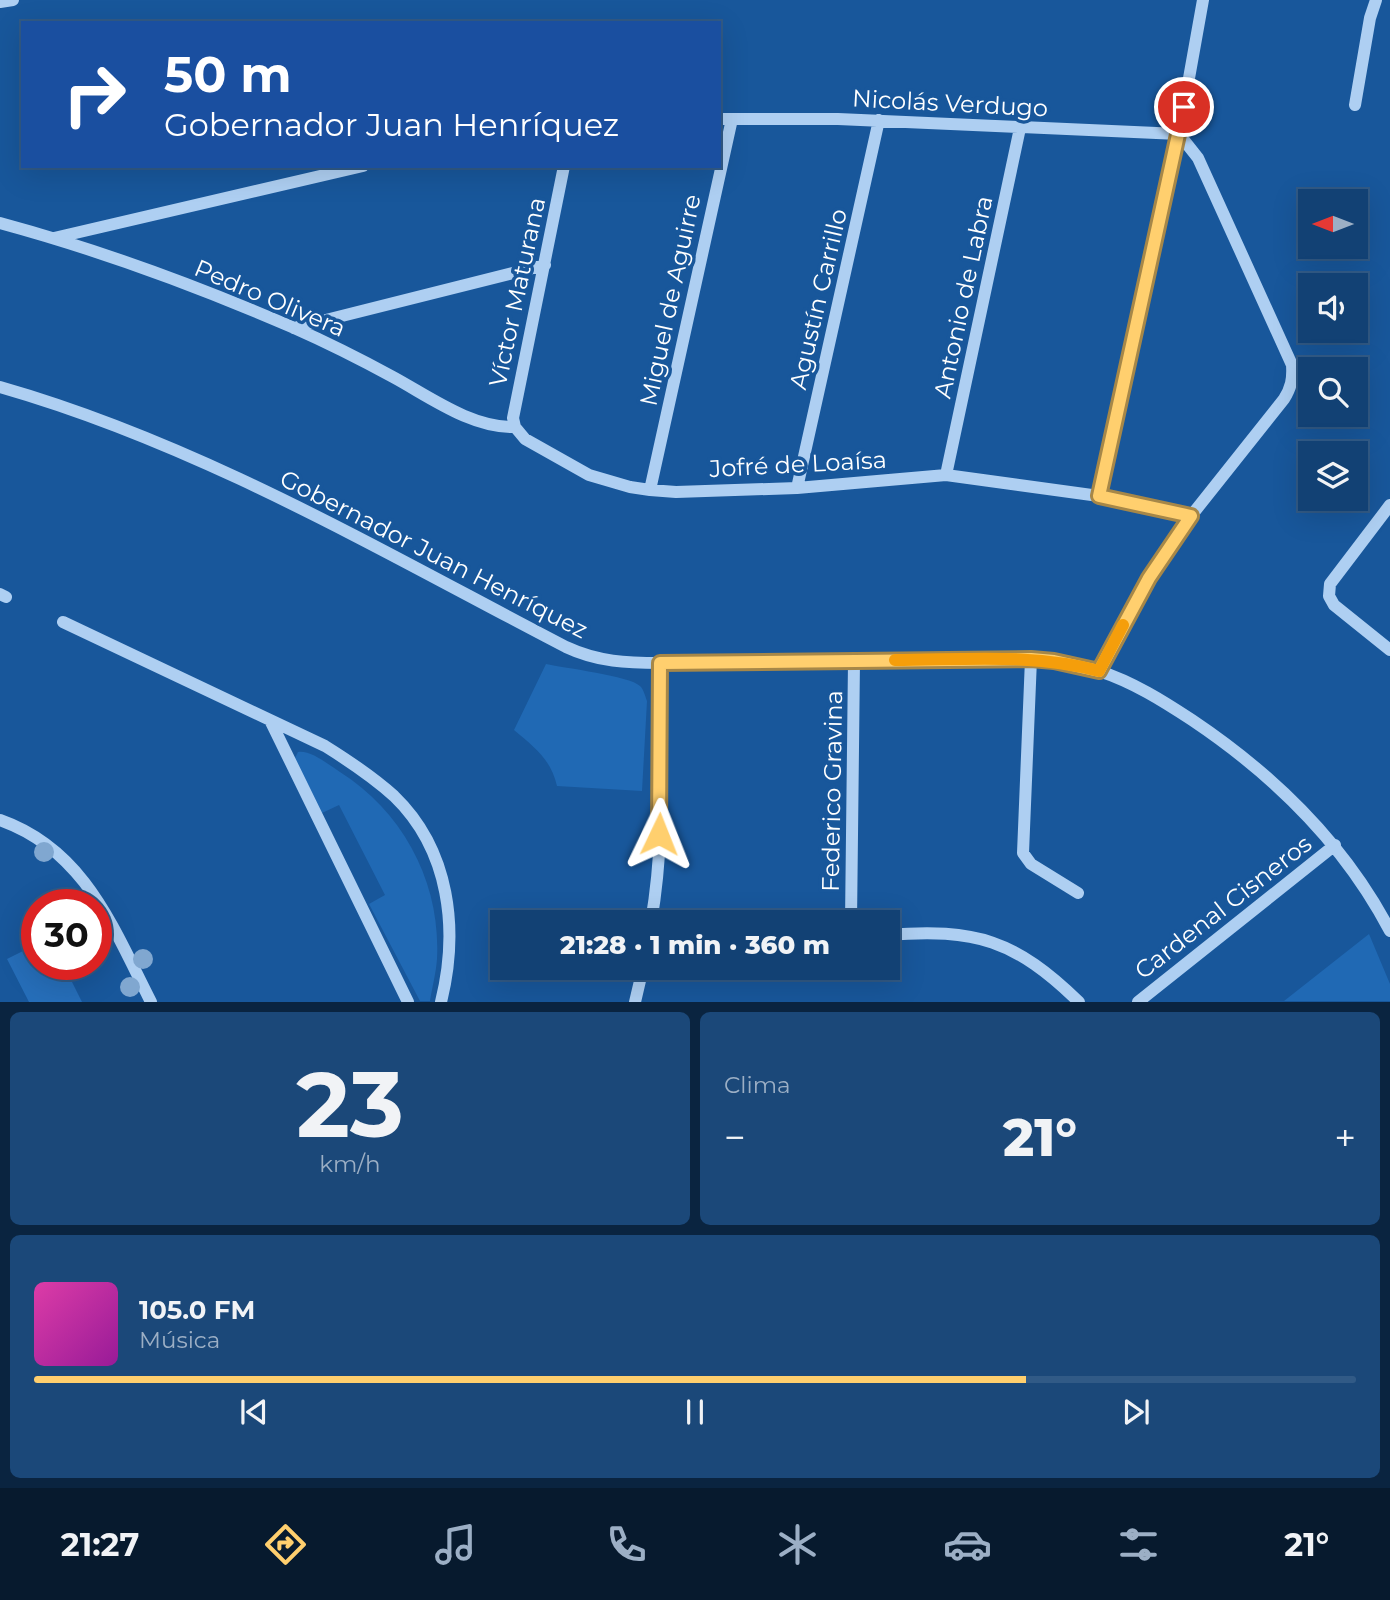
<!DOCTYPE html>
<html lang="es">
<head>
<meta charset="utf-8">
<style>
  :root { --surface:#124174; --page:#1b4879; --text:#f1f3f6; --muted:#9cafc5; --line:#315a86; --accent:#ffcf6e }
  body { margin:0; font-family:Montserrat,sans-serif; background:var(--page); color:var(--text); height:100vh; display:flex; flex-direction:column; font-size:26px; white-space:nowrap }
  * { box-sizing:border-box; margin:0 }
  p { font-size:23px; color:var(--muted) }
  .icon { flex:none; width:38px; height:38px; fill:none; stroke:currentColor; stroke-width:2; stroke-linecap:round; stroke-linejoin:round }
  .map { position:relative; height:1002px; overflow:hidden }
  .details { display:flex; flex-direction:column; gap:10px; padding:10px; background:#0a2440; flex:1 }
  .details>* { flex:none }
  .guide { position:absolute; left:21px; top:21px; width:700px; height:147px; border-radius:0px; box-shadow:0 7px 28px #0002,0 0 0 2px var(--line); background:#1a4fa0; color:#fff; overflow:hidden }
  .needle { width:46px; rotate:270deg }
  .buttons { position:absolute; left:1298px; top:189px; display:grid; gap:14px }
  .buttons a { display:grid; place-items:center; width:70px; height:70px; border-radius:0px; background:var(--surface); box-shadow:0 7px 28px #0002,0 0 0 2px var(--line); font-size:35px }
  .speed { position:absolute; left:21px; top:889px; display:flex; gap:14px; font-size:35px; font-weight:700; text-align:center }
  .speed>* { display:grid; place-content:center; width:91px; height:91px; border-radius:50%; background:var(--surface); box-shadow:0 7px 28px #0002,0 0 0 2px var(--line); line-height:1 }
  .speed .limit { border:10px solid #d22; background:#fff; color:#111 }
  .pin { position:absolute; display:grid; place-items:center; width:60px; height:60px; color:#fff; margin:-30px; border:4px solid #fff; border-radius:50%; box-shadow:0 2px 7px #0007 }
  .me { position:absolute; width:77px; margin:-38px; rotate:2deg; stroke-linejoin:round; filter:drop-shadow(0 0 5px #0008) }
  .turn { display:flex; align-items:center; gap:24px; height:147px; padding:0 28px; font-size:32px }
  .turn .icon { width:91px; height:91px; stroke-width:2.5 }
  .turn b { display:block; font-size:49px; line-height:60px }
  .big { font-size:52px; font-weight:800; line-height:1.1 }
  .details .card { flex:1; display:flex; flex-direction:column; justify-content:center; gap:10px; min-width:0; padding:0 24px; border-radius:10px; background:var(--page) }
  .details .dial { align-items:center; gap:0 }
  .dial b { font-size:91px; line-height:1 }
  .song { display:flex; align-items:center; gap:21px }
  .cover { width:84px; height:84px; border-radius:10px; background:linear-gradient(135deg,hsl(320 70% 55%),hsl(300 70% 35%)) }
  .played { height:7px; border-radius:4px; background:linear-gradient(90deg,var(--accent) 75%,var(--line) 75%) }
  .keys { display:flex; justify-content:space-around; direction:ltr }
  .heat { display:flex; justify-content:space-between; align-items:center; font-size:38px; direction:ltr }
  .details .tiles { flex:1; display:grid; gap:10px; grid-template-columns:1fr 1fr }
  .card:last-child { grid-column:span 2 }
  .trip { position:absolute; left:490px; top:910px; width:410px; height:70px; border-radius:0px; background:var(--surface); box-shadow:0 7px 28px #0002,0 0 0 2px var(--line); font-weight:800; line-height:70px; text-align:center }
  .menu { display:flex; height:112px; justify-content:space-around; align-items:center; background:#071a2e; color:var(--muted) }
  .menu .icon { width:49px; height:49px }
  .menu .selected { color:var(--accent) }
  .menu b { font-size:32px; color:var(--text) }
  .map>svg:first-child { display:block }
  .green { fill:#2069b4 }
  .building { fill:#266eb9 }
  .lines { fill:none; stroke-linecap:round; stroke-linejoin:round }
  .minor { stroke:#aecff2; stroke-width:12 }
  .tree { fill:#80a7d0 }
  .route-casing { stroke:#a68748; stroke-width:18 }
  .route { stroke:#ffcf6e; stroke-width:12 }
  .slow { stroke:#f59e0b; stroke-width:12 }
  .labels { text-anchor:middle; dominant-baseline:central; stroke-width:7; stroke-linejoin:round; paint-order:stroke }
  .street-label { font-size:24px; fill:#fff; stroke:#18579b }
</style>
</head>
<body>
<div class="map">
<svg width="1390" height="1002" viewBox="0 0 1390 1002">
  <rect width="100%" height="100%" fill="#18579b"/>
  <path class="green" d="M546,664C564,668 630,676 640,686C644,690 645,696 647,701L642,791L557,786C551,759 534,747 514,730Z
    M298,752C311,750 329,765 340,772C404,813 441,883 437,959C436,973 432,988 430,1001H420L369,904L385,895L339,805L322,813L294,760Z
    M1369,934L1390,984V1001H1284Z"/>
  <path class="building" d="M37,944V964H63L82,1002H29L7,959Z"/>
  <g class="lines">
    <path class="minor" d="M0,2L13,0
      M1355,105L1370,18L1376,0
      M719,119H838L1179,134
      M564,166L513,418L515,427L525,439L589,475L630,487L650,490L676,492L797,488L946,475L1099,496L1191,516
      M0,223C100,250 197,286 292,327C326,342 360,359 393,377C430,397 471,428 515,427
      M54,238L363,166
      M294,328L545,265
      M0,387C200,444 383,552 566,647C598,662 627,663 661,663L1031,659C1054,661 1076,664 1099,671C1133,682 1163,701 1192,720C1274,775 1344,843 1390,931
      M946,475L1020,128
      M797,488L879,120
      M650,490L732,119
      M1099,496L1179,134L1203,0
      M1390,505L1330,584L1329,596L1334,605L1390,650
      M0,594L6,597
      M63,622L325,746C349,761 373,777 394,796C450,850 459,930 441,1002
      M1031,659L1023,853L1031,864L1078,893
      M1099,671L1125,619L1169,548L1191,516L1284,399C1291,388 1293,379 1292,365L1198,158L1179,134
      M270,720L408,1002
      M0,820C85,850 113,928 151,1002
      M651,922C666,838 660,749 661,663
      M851,922L854,661
      M887,935C976,928 1015,940 1079,1002
      M643,971L660,968
      M635,1002L643,968
      M1138,1002L1335,845"/>
  </g>
  <g class="tree">
    <circle cx="44" cy="852" r="10"/>
    <circle cx="143" cy="959" r="10"/>
    <circle cx="130" cy="987" r="10"/>
  </g>
  <g class="lines">
    <g class="route-casing">
      <path id="route" d="M659,834L660,663L1031,659L1054,661L1099,671L1149,578L1191,516L1099,496L1184,107"/>
    </g>
    <use href="#route" class="route"/>
    <path class="slow" d="M895,660C963,660 1033,653 1099,671L1123,625"/>
  </g>
  <g class="labels">
    <g class="street-label">
      <text transform="translate(950 103) rotate(3)">Nicolás Verdugo</text>
      <text transform="translate(517 292) rotate(-78)">Víctor Maturana</text>
      <text transform="translate(963 297) rotate(-78)">Antonio de Labra</text>
      <text transform="translate(270 298) rotate(23)">Pedro Olivera</text>
      <text transform="translate(818 299) rotate(-77)">Agustín Carrillo</text>
      <text transform="translate(670 300) rotate(-78)">Miguel de Aguirre</text>
      <text transform="translate(798 464) rotate(-3)">Jofré de Loaísa</text>
      <text transform="translate(434 554) rotate(27)">Gobernador Juan Henríquez</text>
      <text transform="translate(832 791) rotate(-89)">Federico Gravina</text>
      <text transform="translate(1223 907) rotate(-38)">Cardenal Cisneros</text>
    </g>
  </g>
</svg>
<div class="buttons">
<a><svg class="needle" viewBox="-14 -14 28 28"><path d="M0-13l5 13h-10z" fill="#e53935"/><path d="M0 13l5-13h-10z" fill="#9cafc5"/></svg></a>
<a><svg class="icon" aria-label="sound" viewBox="0 0 24 24"><path d="M4 9h4l5-4v14l-5-4H4zM17 9q2 3 0 6"/></svg></a>
<a><svg class="icon" aria-label="search" viewBox="0 0 24 24"><circle cx="10" cy="10" r="6"/><path d="M15 15l6 6"/></svg></a>
<a><svg class="icon" aria-label="layers" viewBox="0 0 24 24"><path d="M12 4l9 5-9 5-9-5zM3 14l9 5 9-5"/></svg></a>
</div>
<div class="speed"><div class="limit">30</div></div>
<div class="pin" style="left:1184px;top:107px;background:#d93025"><svg class="icon" aria-label="arrive" viewBox="0 0 24 24"><path d="M6 21V4h12l-3 4 3 4H6"/></svg></div>
<svg class="me" style="left:659px;top:834px" viewBox="-20 -20 40 40"><path d="M0-17L14 15 0 8-14 15z" fill="#ffcf6e" stroke="#fff" stroke-width="4"/></svg>
<div class="trip">21:28 · 1 min · 360 m</div>
<div class="guide">
<div class="turn"><svg class="icon" aria-label="right" viewBox="0 0 24 24"><path d="M7 20v-9h11M14 6l5 5-5 5"/></svg><div><b>50 m</b>Gobernador Juan Henríquez</div></div>
</div>
</div>
<section class="details">
<div class="tiles">
<div class="card dial"><b>23</b><p>km/h</p></div>
<div class="card"><p>Clima</p>
<div class="heat"><a>−</a><b class="big">21°</b><a>+</a></div>
</div>
<div class="card">
<div class="song"><i class="cover"></i><div><b>105.0 FM</b><p>Música</p></div></div>
<div class="played"></div>
<div class="keys"><svg class="icon" aria-label="previous" viewBox="0 0 24 24"><path d="M18 5L8 12l10 7zM5 5v14"/></svg><svg class="icon" aria-label="pause" viewBox="0 0 24 24"><path d="M8 5v14M16 5v14"/></svg><svg class="icon" aria-label="next" viewBox="0 0 24 24"><path d="M6 5l10 7-10 7zM19 5v14"/></svg></div>
</div>
</div>
</section>
<nav class="menu">
<b>21:27</b>
<svg class="icon selected" aria-label="directions" viewBox="0 0 24 24"><path d="M12 3l9 9-9 9-9-9zM9 14v-3h6M13 9l2 2-2 2"/></svg>
<svg class="icon" aria-label="music" viewBox="0 0 24 24"><path d="M9 18V5l10-2v13"/><circle cx="6" cy="18" r="3"/><circle cx="16" cy="16" r="3"/></svg>
<svg class="icon" aria-label="phone" viewBox="0 0 24 24"><path d="M5 4h4l2 5-3 2q2 4 5 5l2-3 5 2v4C11 20 4 13 5 4z"/></svg>
<svg class="icon" aria-label="climate" viewBox="0 0 24 24"><path d="M12 3v18M4 7l16 10M4 17L20 7"/></svg>
<svg class="icon" aria-label="car" viewBox="0 0 24 24"><path d="M5 17H2v-5l4-1 3-4h7l3 4 3 1v5h-3M9 17h6M6 11h13"/><circle cx="7" cy="17" r="2"/><circle cx="17" cy="17" r="2"/></svg>
<svg class="icon" aria-label="filters" viewBox="0 0 24 24"><path d="M4 7h16M4 17h16"/><circle cx="9" cy="7" r="2"/><circle cx="15" cy="17" r="2"/></svg>
<b>21°</b>
</nav>
</body>
</html>
